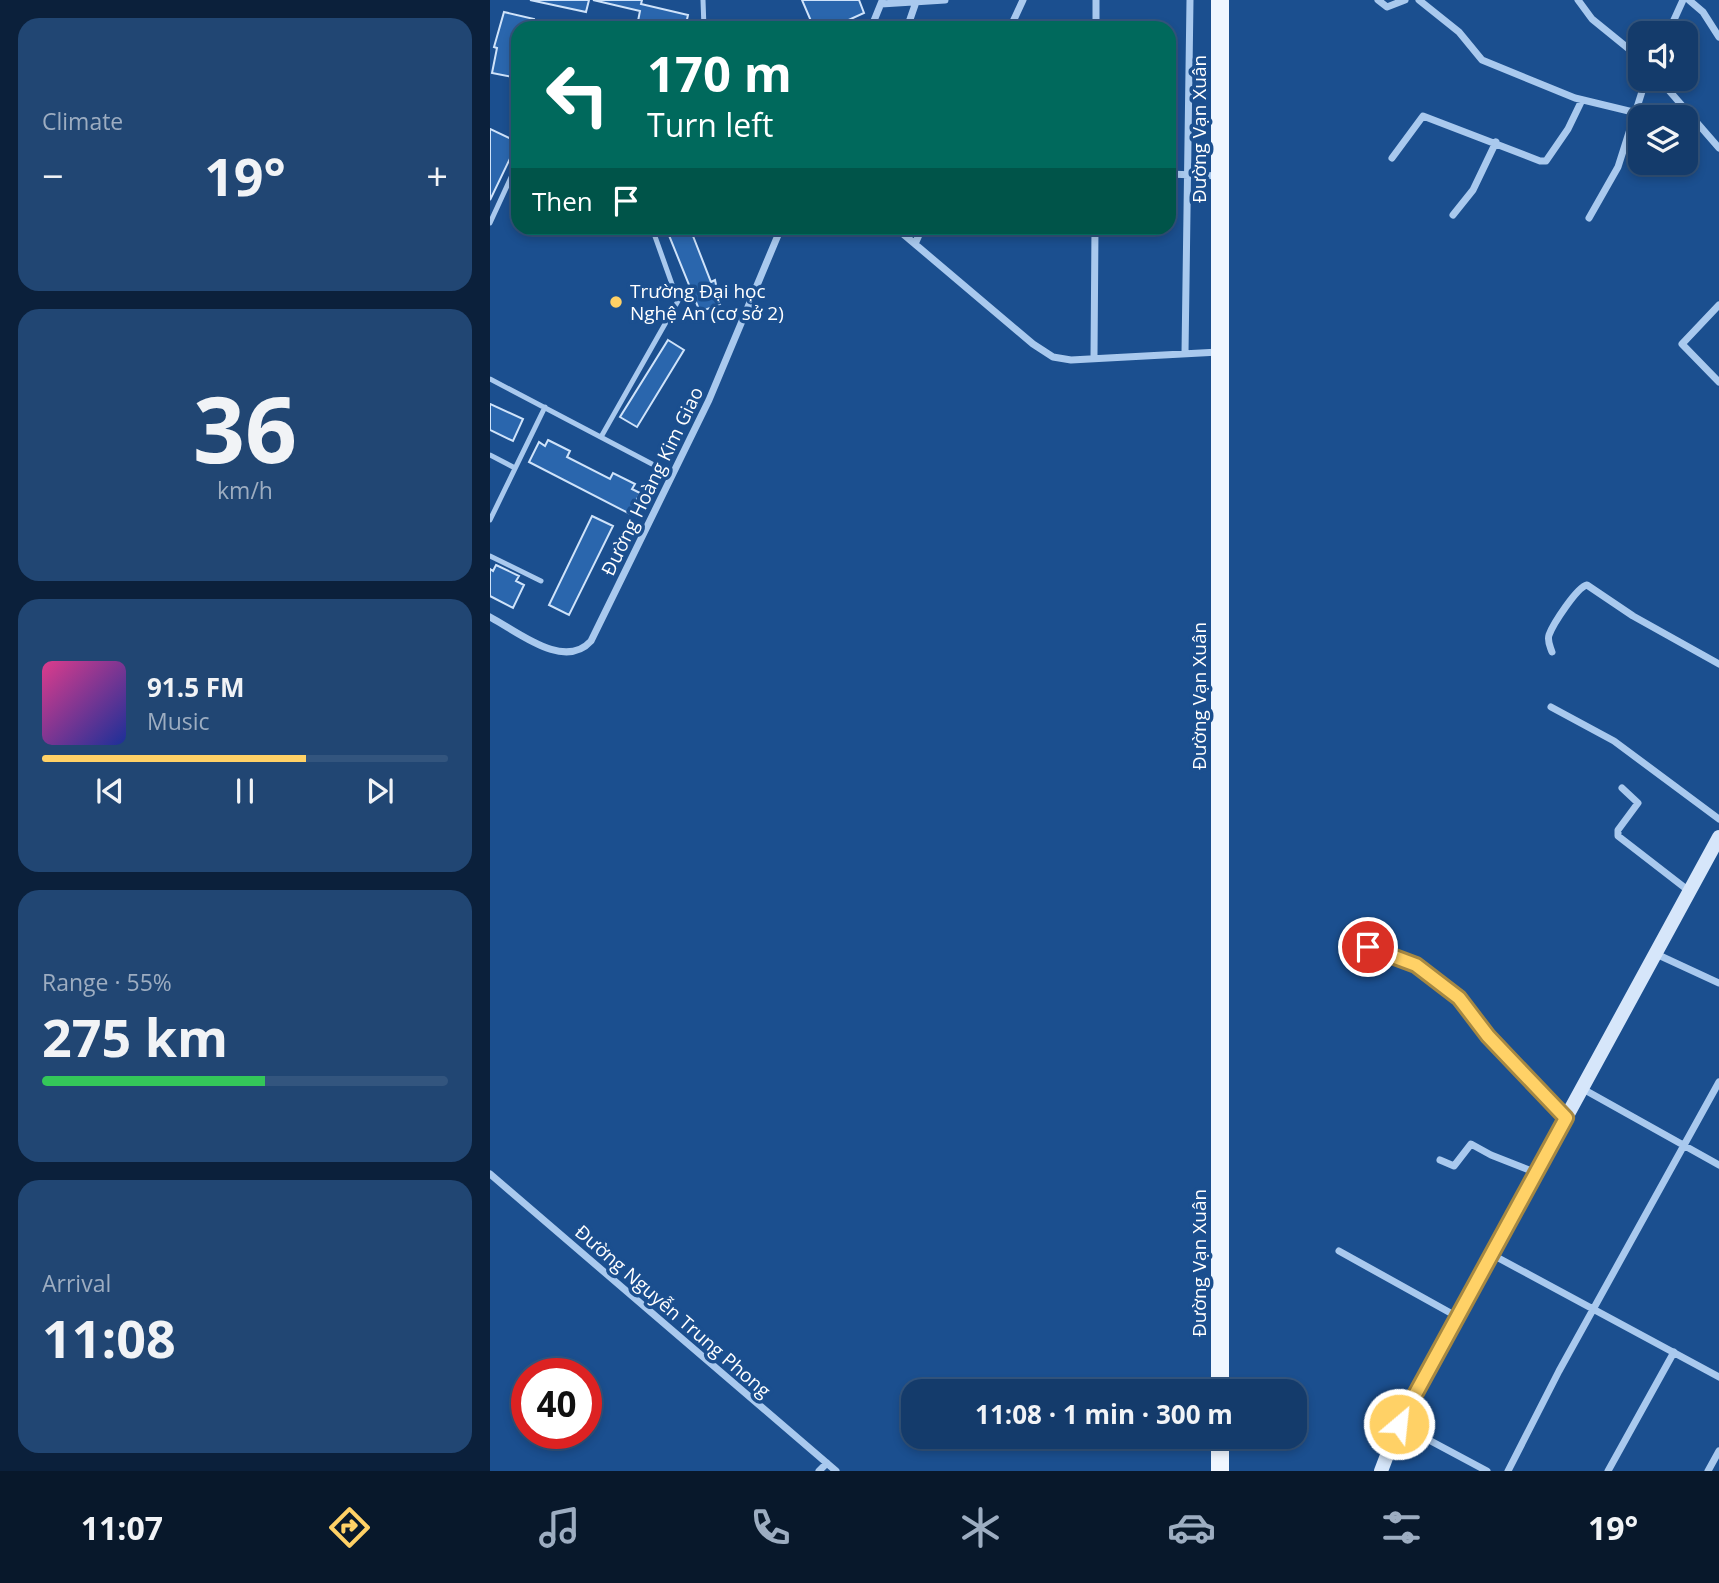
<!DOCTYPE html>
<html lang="en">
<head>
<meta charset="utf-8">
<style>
  :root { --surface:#143b6b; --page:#214673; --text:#f1f3f6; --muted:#9dadc1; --line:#33557e; --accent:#ffd166 }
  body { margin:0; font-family:"Open Sans",sans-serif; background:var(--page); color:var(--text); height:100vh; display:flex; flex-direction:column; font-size:26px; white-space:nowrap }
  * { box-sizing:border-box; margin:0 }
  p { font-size:23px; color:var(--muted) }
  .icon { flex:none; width:38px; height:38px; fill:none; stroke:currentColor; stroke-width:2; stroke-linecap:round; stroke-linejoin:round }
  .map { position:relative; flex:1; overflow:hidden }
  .drawer { display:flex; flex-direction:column; gap:18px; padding:18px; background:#0b203b; width:490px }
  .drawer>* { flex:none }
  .banner { position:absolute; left:21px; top:21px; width:665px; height:214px; border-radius:21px; box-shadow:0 4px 10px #0003,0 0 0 2px var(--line); background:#00695c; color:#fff; overflow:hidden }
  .tools { position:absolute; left:1138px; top:21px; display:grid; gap:14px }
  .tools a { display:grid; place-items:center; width:70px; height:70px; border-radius:14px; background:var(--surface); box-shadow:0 4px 10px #0003,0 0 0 2px var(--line); font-size:35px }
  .speed { position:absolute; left:21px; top:1358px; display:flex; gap:14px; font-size:35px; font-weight:700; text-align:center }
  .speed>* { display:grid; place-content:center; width:91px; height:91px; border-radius:50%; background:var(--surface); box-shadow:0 4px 10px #0003,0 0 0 2px var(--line); line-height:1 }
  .speed .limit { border:10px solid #d22; background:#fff; color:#111 }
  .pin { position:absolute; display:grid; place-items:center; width:60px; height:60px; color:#fff; margin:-30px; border:4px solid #fff; border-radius:50%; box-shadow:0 2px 7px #0007 }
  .me { position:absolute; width:77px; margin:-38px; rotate:28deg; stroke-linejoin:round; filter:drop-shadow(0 0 5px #0008) }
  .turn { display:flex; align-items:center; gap:24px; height:147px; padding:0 21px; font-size:32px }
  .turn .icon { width:91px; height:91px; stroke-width:2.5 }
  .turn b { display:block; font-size:49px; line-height:60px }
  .then { display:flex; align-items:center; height:66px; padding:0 21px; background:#0003; gap:14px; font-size:26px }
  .big { font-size:52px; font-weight:700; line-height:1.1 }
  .drawer .card { flex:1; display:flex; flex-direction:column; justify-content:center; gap:10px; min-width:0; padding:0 24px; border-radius:21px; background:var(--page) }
  .drawer .dial { align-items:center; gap:0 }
  .dial b { font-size:91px; line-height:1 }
  .song { display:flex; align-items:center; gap:21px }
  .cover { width:84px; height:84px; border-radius:10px; background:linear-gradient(135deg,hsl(330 70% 55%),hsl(230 70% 35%)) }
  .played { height:7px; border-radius:4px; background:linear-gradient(90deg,var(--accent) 65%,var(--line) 65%) }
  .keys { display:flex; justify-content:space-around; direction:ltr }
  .heat { display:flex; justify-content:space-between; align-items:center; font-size:38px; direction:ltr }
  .charge { height:10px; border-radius:5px; background:linear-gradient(90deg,#34c759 55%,var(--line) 0) }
  .trip { position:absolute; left:411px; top:1379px; width:406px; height:70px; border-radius:21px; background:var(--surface); box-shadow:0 4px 10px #0003,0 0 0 2px var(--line); font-weight:700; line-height:70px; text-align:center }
  .dock { display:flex; height:112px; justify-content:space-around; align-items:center; background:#08182b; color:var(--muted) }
  .dock .icon { width:49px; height:49px }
  .dock .on { color:var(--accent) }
  .dock b { font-size:32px; color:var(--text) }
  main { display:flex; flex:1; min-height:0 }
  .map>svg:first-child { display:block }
  .building { fill:#2a66ad; stroke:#cfe3fa; stroke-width:2 }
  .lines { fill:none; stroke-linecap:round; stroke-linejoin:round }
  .lane { stroke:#a9c9ee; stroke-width:5 }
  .street { stroke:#a9c9ee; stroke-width:7 }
  .secondary { stroke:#d6e6fa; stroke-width:14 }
  .primary { stroke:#f0f6ff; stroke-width:18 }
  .route-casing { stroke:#a68842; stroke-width:18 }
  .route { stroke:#ffd166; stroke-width:12 }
  .poi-dot { fill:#ffd166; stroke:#1b4f8f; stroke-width:2.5 }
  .labels { text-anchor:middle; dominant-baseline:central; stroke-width:7; stroke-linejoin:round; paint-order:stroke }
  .street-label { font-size:19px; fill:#fff; stroke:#1b4f8f }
  .poi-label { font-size:19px; fill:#fff; stroke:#1b4f8f; text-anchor:start }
</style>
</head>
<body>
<main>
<section class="drawer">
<div class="card"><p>Climate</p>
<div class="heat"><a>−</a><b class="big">19°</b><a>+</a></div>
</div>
<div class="card dial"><b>36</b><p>km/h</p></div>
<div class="card">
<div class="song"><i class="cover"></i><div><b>91.5 FM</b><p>Music</p></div></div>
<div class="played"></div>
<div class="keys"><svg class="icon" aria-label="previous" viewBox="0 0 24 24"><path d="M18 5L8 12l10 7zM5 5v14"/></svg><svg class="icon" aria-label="pause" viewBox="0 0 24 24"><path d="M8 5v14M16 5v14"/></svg><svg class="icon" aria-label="next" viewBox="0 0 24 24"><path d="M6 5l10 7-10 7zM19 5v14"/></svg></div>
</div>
<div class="card"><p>Range · 55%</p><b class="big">275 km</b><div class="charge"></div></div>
<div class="card"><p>Arrival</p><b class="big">11:08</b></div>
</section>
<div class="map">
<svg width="1229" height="1471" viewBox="0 0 1229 1471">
  <rect width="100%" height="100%" fill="#1b4f8f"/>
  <path class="building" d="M40,0H99L96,12Z
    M103,0H152L151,4L198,15L195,28L148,21L150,11Z
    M312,0H369L374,13L341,28H324Z
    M14,12L44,19L43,28H28V78L2,73L7,48L4,47Z
    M0,129L28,142L0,200Z
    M176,228H203L206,234L203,236L221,282L225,280L230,304L210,312Z
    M178,340L194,350L147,427L130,417Z
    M0,404L33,419L23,441L0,430Z
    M58,440L80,451L77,457L120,479L123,473L145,484L142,489L150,493L140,514L39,462L49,442L55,446Z
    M102,516L123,526L79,615L59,605Z
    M6,565L29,576L26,581L34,585L23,608L0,596V569L3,571Z"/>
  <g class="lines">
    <path class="lane" d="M213,0L214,28
      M0,223L28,162
      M0,379L162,464
      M111,437L188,301L162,228
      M0,455L25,468
      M0,520L55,407
      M0,556L51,581"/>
    <path class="street" d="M888,0L897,7L915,0
      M929,0L969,32L992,60L1085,98L1143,112
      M1088,0L1102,19L1150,58
      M1199,0L1213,12L1229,37
      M391,4L455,0
      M381,28L392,1
      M417,28L426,2
      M520,28L533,0
      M606,28V0
      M1178,33L1193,0
      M1169,79L1229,148
      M902,158L933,116L1050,161H1056L1078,129L1092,100
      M679,174L730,176
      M963,215L983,190L1006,142
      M1099,218L1128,167L1156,79
      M406,228L543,344L563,357L581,360L729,352
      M425,244L432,228
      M1229,305L1192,344L1229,382
      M695,353L700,0
      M604,357L605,228
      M0,617C27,631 74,671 101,641L219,400L291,228
      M1062,652C1060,646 1057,641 1059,635C1063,624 1087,587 1097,585L1143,616L1229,664
      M1061,707L1124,741L1229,819
      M1132,788L1148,803L1128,830V836L1199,891
      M879,947L926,965L969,998L998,1036L1076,1118
      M1164,953L1229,983
      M1093,1089L1229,1165
      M950,1160L964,1166L981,1144L1001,1155L1044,1172
      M0,1174L346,1471
      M849,1251L966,1316
      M1001,1254L1229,1377
      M909,1424L997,1471
      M329,1471L337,1463
      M1018,1471L1069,1371L1229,1082
      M1118,1471L1184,1352
      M1218,1471L1229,1451"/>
    <path class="secondary" d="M891,1471L909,1424L1229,837"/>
    <path class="primary" d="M730,0V1391
      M730,1437V1471"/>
  </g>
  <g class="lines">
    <g class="route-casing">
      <path id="route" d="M878,947L926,965L969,998L998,1036L1076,1118L909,1424"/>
    </g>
    <use href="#route" class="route"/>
  </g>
  <circle class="poi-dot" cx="126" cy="302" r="7"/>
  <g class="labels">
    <g class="street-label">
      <text transform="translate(709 129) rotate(-90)">Đường Vạn Xuân</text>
      <text transform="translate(162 481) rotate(-64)">Đường Hoàng Kim Giao</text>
      <text transform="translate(709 696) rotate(-90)">Đường Vạn Xuân</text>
      <text transform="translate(709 1263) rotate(-90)">Đường Vạn Xuân</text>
      <text transform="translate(183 1311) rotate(41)">Đường Nguyễn Trung Phong</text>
    </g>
    <g class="poi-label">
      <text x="140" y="291">Trường Đại học<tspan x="140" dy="22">Nghệ An (cơ sở 2)</tspan></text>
    </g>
  </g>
</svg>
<div class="tools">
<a><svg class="icon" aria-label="sound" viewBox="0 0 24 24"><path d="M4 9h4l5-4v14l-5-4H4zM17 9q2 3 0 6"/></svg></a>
<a><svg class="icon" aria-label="layers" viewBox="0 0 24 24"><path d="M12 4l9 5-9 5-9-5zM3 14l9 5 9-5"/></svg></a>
</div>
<div class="speed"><div class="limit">40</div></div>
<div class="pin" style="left:878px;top:947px;background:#d93025"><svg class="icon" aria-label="arrive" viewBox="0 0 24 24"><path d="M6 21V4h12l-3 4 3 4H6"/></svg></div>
<svg class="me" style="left:909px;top:1424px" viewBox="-20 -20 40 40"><circle r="17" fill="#ffd166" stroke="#fff" stroke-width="3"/><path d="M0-11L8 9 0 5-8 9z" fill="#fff"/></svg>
<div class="trip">11:08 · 1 min · 300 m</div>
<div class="banner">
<div class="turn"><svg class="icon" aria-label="left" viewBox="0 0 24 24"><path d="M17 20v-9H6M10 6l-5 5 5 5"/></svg><div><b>170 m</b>Turn left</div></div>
<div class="then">Then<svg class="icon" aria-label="arrive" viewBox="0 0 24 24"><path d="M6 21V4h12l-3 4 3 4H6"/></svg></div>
</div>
</div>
</main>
<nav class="dock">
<b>11:07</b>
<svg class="icon on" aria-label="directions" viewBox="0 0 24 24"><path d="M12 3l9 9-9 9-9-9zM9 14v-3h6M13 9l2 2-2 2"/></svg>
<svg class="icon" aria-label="music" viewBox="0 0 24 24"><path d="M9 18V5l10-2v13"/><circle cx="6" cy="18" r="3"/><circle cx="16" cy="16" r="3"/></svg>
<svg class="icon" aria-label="phone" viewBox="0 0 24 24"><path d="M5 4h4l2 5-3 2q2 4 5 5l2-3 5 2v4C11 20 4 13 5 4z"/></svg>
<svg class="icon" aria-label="climate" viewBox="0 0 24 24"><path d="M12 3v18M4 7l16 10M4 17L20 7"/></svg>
<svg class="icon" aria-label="car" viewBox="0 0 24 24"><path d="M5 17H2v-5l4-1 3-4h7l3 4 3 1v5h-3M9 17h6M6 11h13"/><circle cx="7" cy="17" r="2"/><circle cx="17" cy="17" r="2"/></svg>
<svg class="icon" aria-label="filters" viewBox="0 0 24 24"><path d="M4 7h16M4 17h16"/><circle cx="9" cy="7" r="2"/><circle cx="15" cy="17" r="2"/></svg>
<b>19°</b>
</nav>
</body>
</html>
